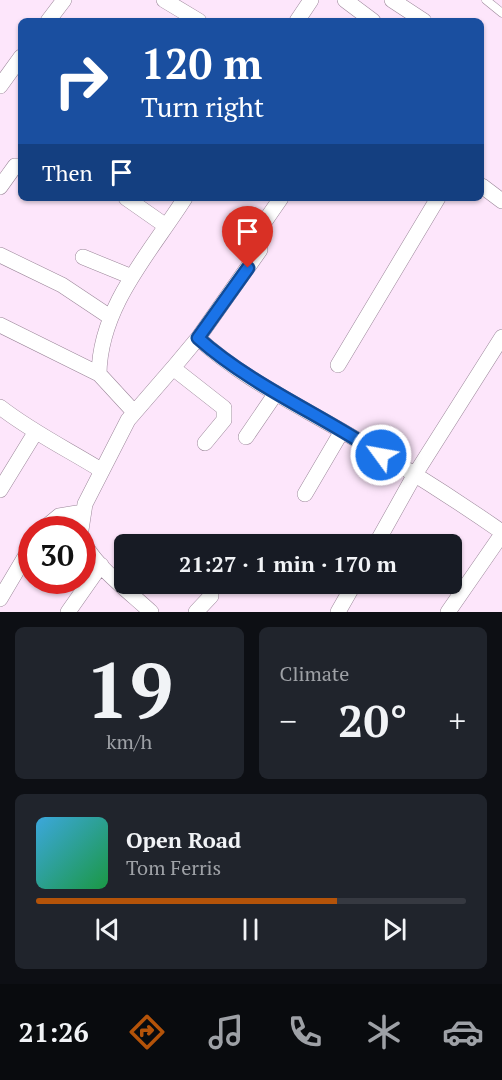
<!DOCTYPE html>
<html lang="en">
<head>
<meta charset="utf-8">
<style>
  :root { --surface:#171b24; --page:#20242c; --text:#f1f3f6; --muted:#9ea1a6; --line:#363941; --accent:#b45309 }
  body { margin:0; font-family:"PT Serif",serif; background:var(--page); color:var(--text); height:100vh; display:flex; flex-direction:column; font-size:22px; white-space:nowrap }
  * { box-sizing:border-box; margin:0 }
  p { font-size:20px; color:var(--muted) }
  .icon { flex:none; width:33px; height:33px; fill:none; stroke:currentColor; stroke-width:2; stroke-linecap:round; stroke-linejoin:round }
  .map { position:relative; height:612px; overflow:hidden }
  .sheet { display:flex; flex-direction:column; gap:15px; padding:15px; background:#0d0f14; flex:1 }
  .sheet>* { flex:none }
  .hud { position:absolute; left:18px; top:18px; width:466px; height:183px; border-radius:9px; box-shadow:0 2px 4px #0004; background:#1a4fa0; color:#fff; overflow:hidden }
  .speed { position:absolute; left:18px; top:516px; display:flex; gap:12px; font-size:30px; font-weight:700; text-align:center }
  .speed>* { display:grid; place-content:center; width:78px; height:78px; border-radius:50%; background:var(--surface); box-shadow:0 2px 4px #0004; line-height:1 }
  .speed .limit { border:9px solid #d22; background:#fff; color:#111 }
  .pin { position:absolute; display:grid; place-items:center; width:51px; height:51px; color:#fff; margin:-62px -26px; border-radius:50% 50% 50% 0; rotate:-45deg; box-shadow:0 0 6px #0007 }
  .pin .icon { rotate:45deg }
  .me { position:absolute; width:66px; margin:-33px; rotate:302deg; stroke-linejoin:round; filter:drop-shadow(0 0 4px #0008) }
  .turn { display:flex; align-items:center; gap:21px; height:126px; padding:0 24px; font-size:27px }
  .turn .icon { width:78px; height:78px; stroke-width:2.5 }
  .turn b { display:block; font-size:42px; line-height:51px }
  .then { display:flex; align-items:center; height:57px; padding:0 24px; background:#0003; gap:12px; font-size:22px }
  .big { font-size:45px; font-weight:600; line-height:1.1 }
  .sheet .tile { flex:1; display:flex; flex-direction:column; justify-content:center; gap:9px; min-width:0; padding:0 21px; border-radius:9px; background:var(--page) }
  .sheet .dial { align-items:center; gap:0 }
  .dial b { font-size:78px; line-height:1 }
  .song { display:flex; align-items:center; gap:18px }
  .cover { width:72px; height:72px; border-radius:9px; background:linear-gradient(135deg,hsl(200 70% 55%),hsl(140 70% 35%)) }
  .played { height:6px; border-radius:3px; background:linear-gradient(90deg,var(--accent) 70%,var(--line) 70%) }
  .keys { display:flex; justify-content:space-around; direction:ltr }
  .heat { display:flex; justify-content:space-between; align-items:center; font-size:33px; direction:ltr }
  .sheet .tiles { flex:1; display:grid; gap:15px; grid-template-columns:1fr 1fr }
  .tile:last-child { grid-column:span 2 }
  .trip { position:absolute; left:114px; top:534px; width:348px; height:60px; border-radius:9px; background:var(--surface); box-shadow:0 2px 4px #0004; font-weight:600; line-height:60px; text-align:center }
  .menu { display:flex; height:96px; justify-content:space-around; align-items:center; background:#090b0e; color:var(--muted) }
  .menu .icon { width:42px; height:42px }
  .menu .selected { color:var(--accent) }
  .menu b { font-size:27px; color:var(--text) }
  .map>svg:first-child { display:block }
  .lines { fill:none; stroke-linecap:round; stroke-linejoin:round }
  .service-casing { stroke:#9b8699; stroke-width:9 }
  .minor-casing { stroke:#9b8699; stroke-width:16 }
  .service { stroke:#fff; stroke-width:8 }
  .minor { stroke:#fff; stroke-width:15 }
  .route-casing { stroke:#114b97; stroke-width:15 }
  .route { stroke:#1a73e8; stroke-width:10 }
</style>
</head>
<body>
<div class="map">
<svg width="502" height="612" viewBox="0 0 502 612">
  <rect width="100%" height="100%" fill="#fde6fb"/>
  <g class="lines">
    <g class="service-casing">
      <path id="service" d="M486,0L502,13"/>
    </g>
    <g class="minor-casing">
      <path id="minor" d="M164,0L199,21
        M345,0L373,21
        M392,0L424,21
        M48,21L64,0
        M297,21L311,0
        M0,86L21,57
        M482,186L502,201
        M0,187L15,166
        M126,198L166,226
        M0,255L62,285L110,317
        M83,257L132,277
        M0,325L99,374
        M198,338C239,376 292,402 340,430C395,461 450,496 502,532
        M338,365L438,198
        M0,407C32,432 67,449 101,470
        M134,412L99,374C100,306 150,253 185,198
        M246,437L276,393
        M205,443L224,420V408L173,368L198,338L260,250L254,237L281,198
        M0,490L35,433
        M305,494L342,431
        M42,530L59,516L83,512
        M81,530L85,504L128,420L173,368
        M82,537C89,562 132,594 151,612
        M376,544L414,476L502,337
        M0,599L32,545
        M68,612L101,565
        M196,612L211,596V588L206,584
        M338,612L354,584
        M448,612L502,534"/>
    </g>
    <use href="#service" class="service"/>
    <use href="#minor" class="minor"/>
  </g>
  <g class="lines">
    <g class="route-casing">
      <path id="route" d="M248,268L198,338C252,386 322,415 381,455"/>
    </g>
    <use href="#route" class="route"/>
  </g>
</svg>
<div class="speed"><div class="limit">30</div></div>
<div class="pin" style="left:248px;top:268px;background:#d93025"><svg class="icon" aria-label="arrive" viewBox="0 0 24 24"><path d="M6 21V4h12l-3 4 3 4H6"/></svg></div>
<svg class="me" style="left:381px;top:455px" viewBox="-20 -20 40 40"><circle r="17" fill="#1a73e8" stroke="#fff" stroke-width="3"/><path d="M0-11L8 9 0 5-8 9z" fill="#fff"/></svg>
<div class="trip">21:27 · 1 min · 170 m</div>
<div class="hud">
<div class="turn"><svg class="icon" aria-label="right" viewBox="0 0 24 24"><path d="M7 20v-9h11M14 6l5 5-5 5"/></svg><div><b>120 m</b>Turn right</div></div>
<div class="then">Then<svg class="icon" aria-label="arrive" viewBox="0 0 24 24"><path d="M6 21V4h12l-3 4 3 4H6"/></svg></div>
</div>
</div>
<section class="sheet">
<div class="tiles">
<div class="tile dial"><b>19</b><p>km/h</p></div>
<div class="tile"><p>Climate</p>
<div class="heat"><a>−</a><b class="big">20°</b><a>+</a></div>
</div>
<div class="tile">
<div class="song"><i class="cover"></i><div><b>Open Road</b><p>Tom Ferris</p></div></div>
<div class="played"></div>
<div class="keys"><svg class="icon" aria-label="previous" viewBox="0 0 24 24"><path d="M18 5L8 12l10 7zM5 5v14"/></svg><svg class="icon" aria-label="pause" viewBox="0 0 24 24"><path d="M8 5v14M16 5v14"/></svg><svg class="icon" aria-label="next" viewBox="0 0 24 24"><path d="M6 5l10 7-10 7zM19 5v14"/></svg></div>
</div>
</div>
</section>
<nav class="menu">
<b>21:26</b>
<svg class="icon selected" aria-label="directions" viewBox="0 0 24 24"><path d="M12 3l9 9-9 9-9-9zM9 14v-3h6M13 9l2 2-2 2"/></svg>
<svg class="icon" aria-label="music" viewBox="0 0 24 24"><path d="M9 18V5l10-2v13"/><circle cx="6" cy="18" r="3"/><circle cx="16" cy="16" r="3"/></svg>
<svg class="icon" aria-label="phone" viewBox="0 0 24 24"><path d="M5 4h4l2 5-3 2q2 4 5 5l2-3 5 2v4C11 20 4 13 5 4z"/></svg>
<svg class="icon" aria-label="climate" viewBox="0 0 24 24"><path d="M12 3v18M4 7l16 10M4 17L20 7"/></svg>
<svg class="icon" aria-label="car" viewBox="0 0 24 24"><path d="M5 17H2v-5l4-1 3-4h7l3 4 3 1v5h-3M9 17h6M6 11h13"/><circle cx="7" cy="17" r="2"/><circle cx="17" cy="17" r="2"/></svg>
</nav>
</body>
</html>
